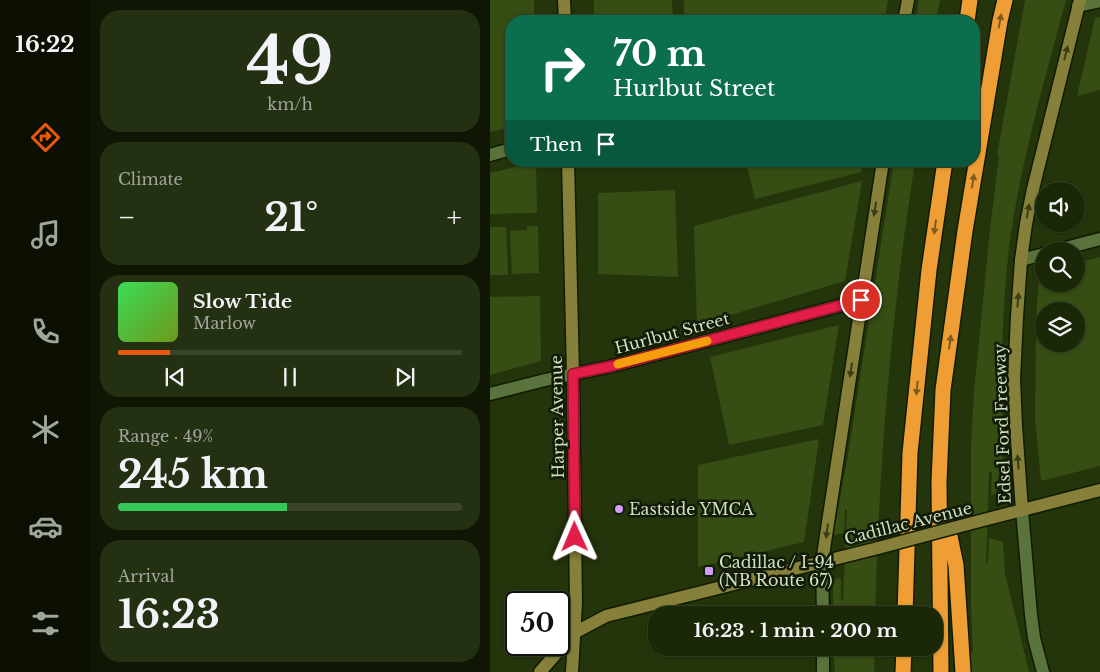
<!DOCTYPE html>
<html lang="en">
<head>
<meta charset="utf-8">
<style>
  :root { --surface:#1b2808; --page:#243012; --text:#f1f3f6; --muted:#a0a69c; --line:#394429; --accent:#ea580c }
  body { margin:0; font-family:"Libre Baskerville",serif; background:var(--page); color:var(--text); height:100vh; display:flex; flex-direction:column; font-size:19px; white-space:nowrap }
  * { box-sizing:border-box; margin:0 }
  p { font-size:16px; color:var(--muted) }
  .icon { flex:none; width:28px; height:28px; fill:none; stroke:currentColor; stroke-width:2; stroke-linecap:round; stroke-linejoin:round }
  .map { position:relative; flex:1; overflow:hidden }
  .panel { display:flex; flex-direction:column; gap:10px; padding:10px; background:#0f1604; width:400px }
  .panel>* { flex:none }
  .banner { position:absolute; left:15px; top:15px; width:475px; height:152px; border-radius:20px; box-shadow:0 1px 4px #0004,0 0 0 1px var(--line); background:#0b6e4f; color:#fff; overflow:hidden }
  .fabs { position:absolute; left:545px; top:182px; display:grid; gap:10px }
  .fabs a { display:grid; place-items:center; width:50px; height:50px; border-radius:50%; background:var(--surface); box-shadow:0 1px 4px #0004,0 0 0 1px var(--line); font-size:25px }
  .speed { position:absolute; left:15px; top:591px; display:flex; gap:10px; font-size:25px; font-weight:700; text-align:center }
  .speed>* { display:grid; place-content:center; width:65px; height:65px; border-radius:50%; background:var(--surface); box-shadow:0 1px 4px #0004,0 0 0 1px var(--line); line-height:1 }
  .speed .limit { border:2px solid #111; border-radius:8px; background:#fff; color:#111 }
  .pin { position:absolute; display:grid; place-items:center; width:42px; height:42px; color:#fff; margin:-21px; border:2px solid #fff; border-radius:50%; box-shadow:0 1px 5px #0007 }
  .me { position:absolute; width:55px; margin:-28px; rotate:359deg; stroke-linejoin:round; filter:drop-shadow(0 0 4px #0008) }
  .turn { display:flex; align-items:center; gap:18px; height:105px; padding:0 25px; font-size:22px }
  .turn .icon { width:65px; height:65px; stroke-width:2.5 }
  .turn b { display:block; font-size:35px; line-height:42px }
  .then { display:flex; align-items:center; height:48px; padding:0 25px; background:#0003; gap:10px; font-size:19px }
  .big { font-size:38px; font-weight:700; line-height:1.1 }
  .panel .card { flex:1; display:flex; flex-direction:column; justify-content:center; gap:8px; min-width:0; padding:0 18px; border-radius:20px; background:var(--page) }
  .panel .dial { align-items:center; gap:0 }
  .dial b { font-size:65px; line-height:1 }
  .song { display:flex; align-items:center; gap:15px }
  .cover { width:60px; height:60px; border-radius:8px; background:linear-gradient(135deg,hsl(130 70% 55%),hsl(80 70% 35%)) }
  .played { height:5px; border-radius:2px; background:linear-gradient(90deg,var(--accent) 15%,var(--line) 15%) }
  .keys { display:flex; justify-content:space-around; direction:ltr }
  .heat { display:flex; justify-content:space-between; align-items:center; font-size:28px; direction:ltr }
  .charge { height:8px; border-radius:4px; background:linear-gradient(90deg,#34c759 49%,var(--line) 0) }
  .trip { position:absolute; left:158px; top:606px; width:295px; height:50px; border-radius:20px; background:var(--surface); box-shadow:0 1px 4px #0004,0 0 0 1px var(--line); font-weight:700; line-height:50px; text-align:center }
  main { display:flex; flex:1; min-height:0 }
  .menu { display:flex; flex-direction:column; width:90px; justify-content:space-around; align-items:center; background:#0b1003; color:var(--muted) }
  .menu .icon { width:35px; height:35px }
  .menu .on { color:var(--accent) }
  .menu b { font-size:22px; color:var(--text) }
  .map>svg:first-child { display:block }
  .green { fill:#364d14; fill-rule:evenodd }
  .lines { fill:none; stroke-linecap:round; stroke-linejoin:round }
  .street-casing { stroke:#101b01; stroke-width:15 }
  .secondary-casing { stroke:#101b01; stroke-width:15 }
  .highway-casing { stroke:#101b01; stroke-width:18 }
  .street { stroke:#5a733c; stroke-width:12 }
  .secondary { stroke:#86803a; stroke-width:12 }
  .highway { stroke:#ee9e34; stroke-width:15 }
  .secondary-bridge-casing { stroke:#101b01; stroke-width:15; stroke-linecap:butt }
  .secondary-bridge { stroke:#86803a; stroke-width:12 }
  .oneway { fill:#805c1c }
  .oneway2 { fill:#3a3e18 }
  .route-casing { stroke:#92132f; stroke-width:12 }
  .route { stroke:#e11d48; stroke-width:9 }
  .slow { stroke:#f59e0b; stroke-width:9 }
  .poi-dot { fill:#d29dfd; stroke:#111b05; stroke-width:2 }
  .labels { text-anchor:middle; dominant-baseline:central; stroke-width:5; stroke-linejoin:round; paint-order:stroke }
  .street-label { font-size:16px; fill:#d0dec1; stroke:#111b05 }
  .poi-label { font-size:16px; fill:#d0dec1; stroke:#111b05; text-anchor:start }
</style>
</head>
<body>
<main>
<nav class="menu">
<b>16:22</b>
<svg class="icon on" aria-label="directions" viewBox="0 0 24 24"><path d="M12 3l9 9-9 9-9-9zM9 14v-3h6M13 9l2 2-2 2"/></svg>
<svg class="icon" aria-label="music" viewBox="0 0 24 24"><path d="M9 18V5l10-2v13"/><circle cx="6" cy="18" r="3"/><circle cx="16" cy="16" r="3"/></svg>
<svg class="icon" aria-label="phone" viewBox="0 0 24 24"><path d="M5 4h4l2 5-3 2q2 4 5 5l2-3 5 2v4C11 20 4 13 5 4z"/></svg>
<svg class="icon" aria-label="climate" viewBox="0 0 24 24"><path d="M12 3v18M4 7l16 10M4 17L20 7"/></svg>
<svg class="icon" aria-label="car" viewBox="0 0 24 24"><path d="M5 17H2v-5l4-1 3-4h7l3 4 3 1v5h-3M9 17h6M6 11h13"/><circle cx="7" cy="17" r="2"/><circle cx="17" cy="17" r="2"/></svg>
<svg class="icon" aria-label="filters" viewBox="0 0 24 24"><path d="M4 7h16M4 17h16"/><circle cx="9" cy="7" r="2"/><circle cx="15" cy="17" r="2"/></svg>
</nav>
<section class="panel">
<div class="card dial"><b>49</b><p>km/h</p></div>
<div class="card"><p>Climate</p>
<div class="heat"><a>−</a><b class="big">21°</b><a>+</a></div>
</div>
<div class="card">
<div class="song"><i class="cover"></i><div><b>Slow Tide</b><p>Marlow</p></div></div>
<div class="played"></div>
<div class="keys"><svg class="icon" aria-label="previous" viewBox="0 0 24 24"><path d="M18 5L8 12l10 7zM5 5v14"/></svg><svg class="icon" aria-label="pause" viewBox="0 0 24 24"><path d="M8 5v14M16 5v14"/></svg><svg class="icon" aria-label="next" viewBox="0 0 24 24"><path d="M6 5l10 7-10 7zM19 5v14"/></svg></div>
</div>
<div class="card"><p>Range · 49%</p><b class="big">245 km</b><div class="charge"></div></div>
<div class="card"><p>Arrival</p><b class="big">16:23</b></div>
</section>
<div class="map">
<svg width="610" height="672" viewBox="0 0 610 672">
  <rect width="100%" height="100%" fill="#24350b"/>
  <path class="green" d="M0,0H44V21H21V127L0,132Z
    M104,0H182L183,21H104Z
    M194,0H398L395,21H194Z
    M429,0H450L446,21H426Z
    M535,0H576C554,82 530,164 519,248C510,325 511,403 513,480H507L506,494L501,495L502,472L499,471L496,563H498L499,538L513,542L515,573L539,672H480L481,654L483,650L481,608V447L484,392L500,229L509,156L507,155Z
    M610,17V90L587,96L605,18Z
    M256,161H372L371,172L265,199Z
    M404,161H425C420,198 414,234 410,270C396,385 388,500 385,615H343V580L349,578L351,579V600H353L357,509L355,510L354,533L343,535L357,461Z
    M46,162L47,213L0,214V173Z
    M372,181L355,281L207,325L204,226Z
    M185,190L188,277L108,274V193Z
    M37,226H48L49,273L22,274L20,231L37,230Z
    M0,227H16L18,275H0Z
    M610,257V466L551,481L545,419L546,337L547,301L550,273L554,272V284H586V263ZM554,311H586V344H554Z
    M50,296L51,361L0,375V297Z
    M349,325L333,425L239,445L220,357Z
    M329,439L314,542L208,567V465Z
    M343,648H385L384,672H345Z"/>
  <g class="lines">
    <g class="street-casing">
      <path id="street" d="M588,6L610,1
        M0,155L21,149
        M564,251L610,239
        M531,260L554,254
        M0,394L55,380L122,366L371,300
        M532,510L541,615L544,638L553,672
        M332,562L333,615
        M333,648V672"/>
    </g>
    <g class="secondary-casing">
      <path id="secondary" d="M74,0L75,21
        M414,21L418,0
        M78,161L83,374L86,603L82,672
        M532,510L526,426L524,379L527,317L531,260L536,224L543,189L590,0
        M478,524L610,490
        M332,562L393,161
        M50,672L84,633L116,616L388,548"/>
    </g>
    <g class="highway-casing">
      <path id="highway" d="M477,21L480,0
        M456,517L466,565L473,672
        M415,615L420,453L439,270L455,161
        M413,672L414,648
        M451,672L449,482L453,390L475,231L510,21L515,0"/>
    </g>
    <use href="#street" class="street"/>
    <use href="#secondary" class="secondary"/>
    <use href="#highway" class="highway"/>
    <g class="secondary-bridge-casing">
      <path id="secondary-bridge" d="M388,548L478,524"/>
    </g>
    <use href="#secondary-bridge" class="secondary-bridge"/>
  </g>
  <defs><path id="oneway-solid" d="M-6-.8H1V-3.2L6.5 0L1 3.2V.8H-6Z" transform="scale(1.25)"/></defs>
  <g class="oneway">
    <use href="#oneway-solid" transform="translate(510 21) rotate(-79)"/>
    <use href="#oneway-solid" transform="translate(483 181) rotate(-81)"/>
    <use href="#oneway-solid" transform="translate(445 227) rotate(98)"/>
    <use href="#oneway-solid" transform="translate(460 342) rotate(-82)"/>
    <use href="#oneway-solid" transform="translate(427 388) rotate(96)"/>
  </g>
  <g class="oneway2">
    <use href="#oneway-solid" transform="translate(576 53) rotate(-76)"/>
    <use href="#oneway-solid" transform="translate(385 209) rotate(99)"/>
    <use href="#oneway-solid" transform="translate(538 211) rotate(-80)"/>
    <use href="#oneway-solid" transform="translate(528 300) rotate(-85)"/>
    <use href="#oneway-solid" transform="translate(361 370) rotate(98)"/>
    <use href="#oneway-solid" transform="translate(528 462) rotate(-94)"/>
    <use href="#oneway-solid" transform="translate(337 531) rotate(98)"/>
  </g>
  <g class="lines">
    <g class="route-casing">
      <path id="route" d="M85,537L83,374L122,366L371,300"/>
    </g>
    <use href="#route" class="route"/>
    <path class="slow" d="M128,364L217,341"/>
  </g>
  <g class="poi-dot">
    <circle cx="129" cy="509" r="5"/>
    <rect x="214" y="566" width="10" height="10" rx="2.5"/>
  </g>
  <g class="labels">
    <g class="street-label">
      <text transform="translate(182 333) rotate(-15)">Hurlbut Street</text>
      <text transform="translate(67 417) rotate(-91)">Harper Avenue</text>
      <text transform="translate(512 424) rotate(-92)">Edsel Ford Freeway</text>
      <text transform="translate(418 523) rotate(-14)">Cadillac Avenue</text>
    </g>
    <g class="poi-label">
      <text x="139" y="509">Eastside YMCA</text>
      <text x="229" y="562">Cadillac / I-94<tspan x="229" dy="18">(NB Route 67)</tspan></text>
    </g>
  </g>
</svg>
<div class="fabs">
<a><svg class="icon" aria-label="sound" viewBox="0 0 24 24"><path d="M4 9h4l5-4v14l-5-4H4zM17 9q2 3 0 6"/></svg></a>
<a><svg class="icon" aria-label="search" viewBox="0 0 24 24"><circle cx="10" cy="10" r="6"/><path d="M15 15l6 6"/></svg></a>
<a><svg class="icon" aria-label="layers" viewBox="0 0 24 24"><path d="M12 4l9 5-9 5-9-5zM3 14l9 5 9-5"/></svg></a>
</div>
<div class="speed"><div class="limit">50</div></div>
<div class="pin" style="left:371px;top:300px;background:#d93025"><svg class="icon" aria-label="arrive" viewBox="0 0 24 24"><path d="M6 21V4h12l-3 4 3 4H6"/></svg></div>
<svg class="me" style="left:85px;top:537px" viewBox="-20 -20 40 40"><path d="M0-17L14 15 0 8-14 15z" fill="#e11d48" stroke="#fff" stroke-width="4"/></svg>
<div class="trip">16:23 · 1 min · 200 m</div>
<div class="banner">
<div class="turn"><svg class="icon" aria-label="right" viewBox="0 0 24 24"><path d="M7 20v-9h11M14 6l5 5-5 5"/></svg><div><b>70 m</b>Hurlbut Street</div></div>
<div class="then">Then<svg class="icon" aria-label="arrive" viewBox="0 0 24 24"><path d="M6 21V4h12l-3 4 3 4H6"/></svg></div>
</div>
</div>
</main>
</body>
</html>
